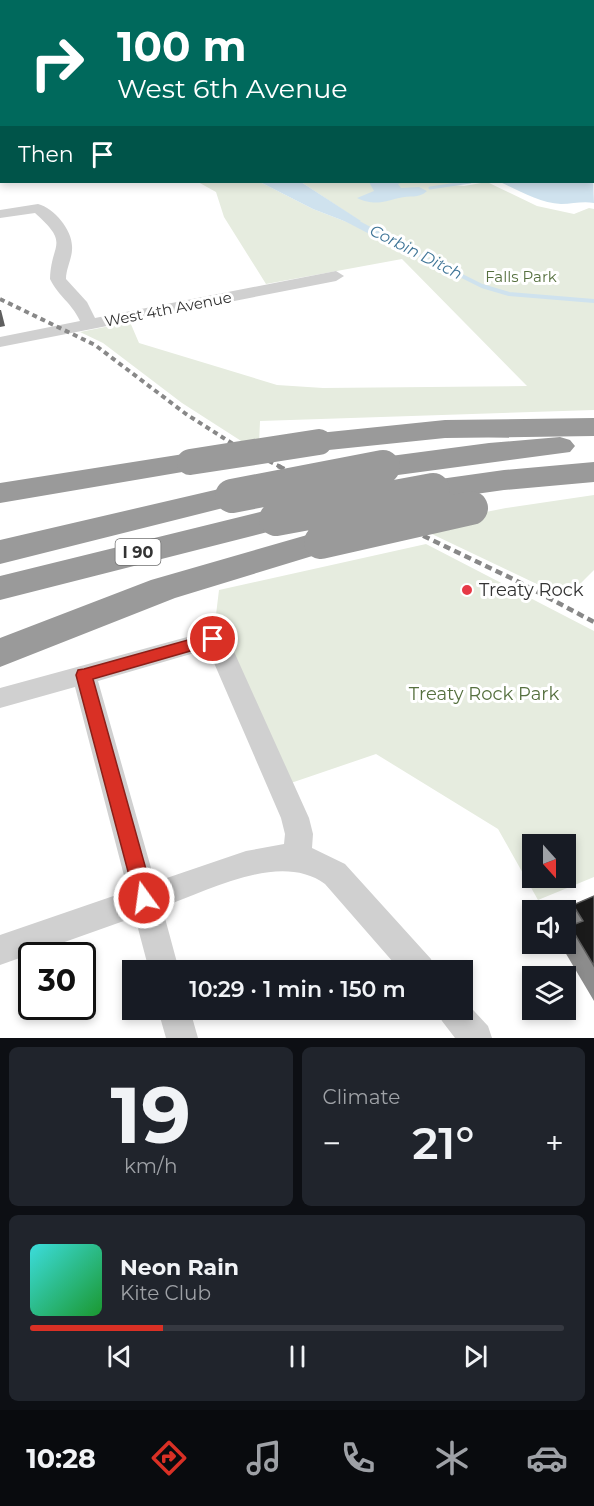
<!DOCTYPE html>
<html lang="en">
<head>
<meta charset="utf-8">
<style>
  :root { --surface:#171b24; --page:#20242c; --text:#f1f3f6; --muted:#9ea1a6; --line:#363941; --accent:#d93025 }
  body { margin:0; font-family:Montserrat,sans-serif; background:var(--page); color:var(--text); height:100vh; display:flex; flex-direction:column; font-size:22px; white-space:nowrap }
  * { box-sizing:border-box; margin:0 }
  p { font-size:20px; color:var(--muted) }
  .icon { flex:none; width:33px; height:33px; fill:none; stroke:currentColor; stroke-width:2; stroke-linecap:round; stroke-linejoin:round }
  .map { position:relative; height:1038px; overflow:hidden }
  .panel { display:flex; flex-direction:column; gap:9px; padding:9px; background:#0d0f14; flex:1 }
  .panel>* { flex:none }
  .hud { position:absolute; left:0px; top:0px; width:594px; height:183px; box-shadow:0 3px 9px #0003; background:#00695c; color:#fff; overflow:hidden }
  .needle { width:39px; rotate:159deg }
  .fabs { position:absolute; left:522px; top:834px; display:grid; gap:12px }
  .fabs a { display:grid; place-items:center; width:54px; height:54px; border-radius:0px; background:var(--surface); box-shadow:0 3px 9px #0003; font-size:30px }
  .speed { position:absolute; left:18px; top:942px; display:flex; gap:12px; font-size:30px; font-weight:700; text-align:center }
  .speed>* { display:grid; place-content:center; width:78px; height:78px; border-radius:50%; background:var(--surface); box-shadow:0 3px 9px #0003; line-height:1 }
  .speed .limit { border:3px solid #111; border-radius:9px; background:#fff; color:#111 }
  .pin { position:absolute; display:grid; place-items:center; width:51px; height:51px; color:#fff; margin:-26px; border:3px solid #fff; border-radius:50%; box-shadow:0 2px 6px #0007 }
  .me { position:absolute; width:66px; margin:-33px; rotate:346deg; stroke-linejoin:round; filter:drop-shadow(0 0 4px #0008) }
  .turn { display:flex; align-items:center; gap:21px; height:126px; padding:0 18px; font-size:27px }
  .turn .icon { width:78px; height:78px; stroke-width:2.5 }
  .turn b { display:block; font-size:42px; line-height:51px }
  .then { display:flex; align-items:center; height:57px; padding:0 18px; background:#0003; gap:12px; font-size:22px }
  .big { font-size:45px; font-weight:600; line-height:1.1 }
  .panel .widget { flex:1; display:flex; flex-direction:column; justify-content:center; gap:9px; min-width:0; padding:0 21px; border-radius:9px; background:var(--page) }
  .panel .dial { align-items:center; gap:0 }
  .dial b { font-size:78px; line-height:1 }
  .song { display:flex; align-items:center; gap:18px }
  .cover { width:72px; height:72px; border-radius:9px; background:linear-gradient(135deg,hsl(180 70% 55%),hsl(130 70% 35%)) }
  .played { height:6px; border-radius:3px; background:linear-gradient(90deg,var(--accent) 25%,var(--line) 25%) }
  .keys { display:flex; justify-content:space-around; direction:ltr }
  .heat { display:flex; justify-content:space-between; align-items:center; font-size:33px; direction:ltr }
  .panel .tiles { flex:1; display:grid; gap:9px; grid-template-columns:1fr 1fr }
  .widget:last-child { grid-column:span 2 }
  .trip { position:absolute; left:122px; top:960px; width:351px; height:60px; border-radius:0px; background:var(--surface); box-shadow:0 3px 9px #0003; font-weight:600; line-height:60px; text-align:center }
  .tabs { display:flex; height:96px; justify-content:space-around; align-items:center; background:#090b0e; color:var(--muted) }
  .tabs .icon { width:42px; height:42px }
  .tabs .on { color:var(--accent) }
  .tabs b { font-size:27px; color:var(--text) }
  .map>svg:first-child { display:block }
  .green { fill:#e6ecdf; fill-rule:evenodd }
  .water { fill:#cfe2ee }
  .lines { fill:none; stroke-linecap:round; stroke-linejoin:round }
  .stream-far1 { stroke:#cfe2ee; stroke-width:3 }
  .stream { stroke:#cfe2ee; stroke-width:4 }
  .canal { fill:#cfe2ee; fill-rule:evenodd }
  .minor { fill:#d0d0d0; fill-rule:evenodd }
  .highway { fill:#9a9a9a; fill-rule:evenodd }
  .rail-far1 { stroke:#888; stroke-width:4; stroke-dasharray:5 4; stroke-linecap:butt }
  .rail { stroke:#888; stroke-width:4.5; stroke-dasharray:7 4.5; stroke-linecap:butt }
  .highway-bridge-far1 { stroke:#9a9a9a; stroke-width:26 }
  .highway-bridge { stroke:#9a9a9a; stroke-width:34 }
  .wall { fill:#8c8c8c }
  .shaded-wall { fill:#5f5f5f }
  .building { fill:#1a1a1a; stroke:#5f5f5f; stroke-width:1.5 }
  .route { fill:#d93025; stroke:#8d1f18; stroke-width:1.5 }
  .poi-dot { fill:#e63946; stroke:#fff; stroke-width:2 }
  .labels { text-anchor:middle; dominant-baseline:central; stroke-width:6; stroke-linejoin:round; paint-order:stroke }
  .far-park-label { font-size:15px; fill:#56703f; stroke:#fff }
  .far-street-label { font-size:15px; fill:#333; stroke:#fff }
  .far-water-label { font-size:16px; font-style:italic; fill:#3f7597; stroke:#fff }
  .shield { fill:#fff; stroke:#707070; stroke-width:1.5 }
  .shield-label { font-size:16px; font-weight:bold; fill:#333 }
  .poi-label { font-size:18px; fill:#333; stroke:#fff; text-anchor:start }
  .park-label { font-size:18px; fill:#56703f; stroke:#fff }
</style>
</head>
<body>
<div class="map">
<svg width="594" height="1038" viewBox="0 0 594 1038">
  <rect width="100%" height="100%" fill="#fff"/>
  <path class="green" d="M198,182H260L313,209L352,224L360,221L301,182H453L454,185L464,186L487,182L537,206L574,214L589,208L594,209V410L260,421L259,445L249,446L182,403L103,343L80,332L130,322L139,343L277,385L323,388L527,386L402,259L266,284L224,217L216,192Z
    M594,495V570L566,598L415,526L506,508Z
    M426,544L594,631V877L538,900L498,829L376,754L288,784L214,631L204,626L215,623L219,590ZM532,844H566V878H532Z"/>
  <path class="water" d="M0,0H221L227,1L2,2L1,56Z
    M593,178L594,203C582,201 573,204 561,204C540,203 518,190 500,182H592Z
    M260,182H301L361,221L352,224L313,209Z
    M369,182H404L398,184L401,188L419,187L427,191C419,199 409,195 399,198C382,202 375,206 357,198L374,191Z"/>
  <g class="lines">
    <path class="stream-far1" d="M430,188L470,182
      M406,249L453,272"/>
    <path class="stream" d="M450,270L482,286L509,294L594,301"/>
    <path class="canal" d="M335,212H343L411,249L410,251H402L335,216Z"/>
    <path class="minor" d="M38,204C54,208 72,230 72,246C73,257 66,268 66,279L87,302L95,318L336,271L344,276L336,281L0,347V337L80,321C71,302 59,297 50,279C51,242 71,245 35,213L0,218V210Z
      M213,630L221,633L231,645L309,818L313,834L312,848L345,864L431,959L435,970H400L325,884C280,851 208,891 162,907L179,970H149L135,917L0,965V935L128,891L75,687L0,708V688ZM208,649L281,818L285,834L284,844L246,851L155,882L98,681Z
      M462,998L488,1026L492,1038H455L442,1021L437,1010H462Z
      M158,1010H190L198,1038H166Z"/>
    <path class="highway" d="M594,418V436L445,438L319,451L309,448L305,442L309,436L319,433L445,420Z
      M560,437L570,440L575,446L570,452L383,477L372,474L368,467L372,460L383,457L489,443Z
      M190,453L200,455L205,462L200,469L0,503V483Z
      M594,462V482L504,490L433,500L422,497L418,490L422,483L433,480L504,470Z
      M232,486L243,489L247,496L243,503L0,564V540Z
      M276,508L287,511L292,519L287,527L0,600V576Z
      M321,531L332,534L337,542L332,550L175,598L0,667V638L151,580Z"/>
    <path class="rail-far1" d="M0,299L95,345L186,414L233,444L281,467"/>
    <path class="rail" d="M278,466L513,579L594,622"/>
    <path class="highway-bridge-far1" d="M190,462L319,442"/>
    <path class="highway-bridge" d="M232,496L383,467
      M276,519L433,490
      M321,542L471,508"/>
  </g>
  <path class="wall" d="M594,896V1001L562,947L563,944H566V937L568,930L566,925L573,905Z"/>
  <path class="shaded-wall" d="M0,310H1L5,326L0,327Z"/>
  <path class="building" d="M594,896V966L570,926L583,921L573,905Z"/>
  <path class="route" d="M213,633L218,635L221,639L218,643L93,679L154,898L151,904L144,907L138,904L135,898L76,675L78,670L84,669Z"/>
  <circle class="poi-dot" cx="467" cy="590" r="6"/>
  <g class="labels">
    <g class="far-park-label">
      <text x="521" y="276">Falls Park</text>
    </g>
    <g class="far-street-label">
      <text transform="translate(168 309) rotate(-11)">West 4th Avenue</text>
    </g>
    <g class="far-water-label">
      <text transform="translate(416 252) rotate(27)">Corbin Ditch</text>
    </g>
    <rect class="shield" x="115.5" y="539" width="45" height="26" rx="4.5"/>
    <g class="shield-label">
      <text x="138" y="552">I 90</text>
    </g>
    <g class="poi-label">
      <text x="479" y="590">Treaty Rock</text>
    </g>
    <g class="park-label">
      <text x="484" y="694">Treaty Rock Park</text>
    </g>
  </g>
</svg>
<div class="fabs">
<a><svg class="needle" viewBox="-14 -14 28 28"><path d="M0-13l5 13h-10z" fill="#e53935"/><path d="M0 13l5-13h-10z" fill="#9ea1a6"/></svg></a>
<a><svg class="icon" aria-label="sound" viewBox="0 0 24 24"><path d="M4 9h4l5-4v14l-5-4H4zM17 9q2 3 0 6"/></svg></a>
<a><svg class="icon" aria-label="layers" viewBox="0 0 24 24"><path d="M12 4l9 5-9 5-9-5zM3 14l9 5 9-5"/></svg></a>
</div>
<div class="speed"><div class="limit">30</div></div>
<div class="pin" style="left:213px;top:639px;background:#d93025"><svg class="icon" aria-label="arrive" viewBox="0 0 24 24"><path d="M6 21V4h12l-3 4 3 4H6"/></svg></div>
<svg class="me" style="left:144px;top:898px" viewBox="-20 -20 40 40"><circle r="17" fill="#d93025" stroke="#fff" stroke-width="3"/><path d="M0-11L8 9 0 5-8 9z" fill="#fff"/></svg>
<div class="trip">10:29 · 1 min · 150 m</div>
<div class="hud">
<div class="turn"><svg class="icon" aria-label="right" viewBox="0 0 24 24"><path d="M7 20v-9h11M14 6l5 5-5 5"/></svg><div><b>100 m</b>West 6th Avenue</div></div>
<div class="then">Then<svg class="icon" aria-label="arrive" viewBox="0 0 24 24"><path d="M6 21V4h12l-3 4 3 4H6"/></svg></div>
</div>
</div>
<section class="panel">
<div class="tiles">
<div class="widget dial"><b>19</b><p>km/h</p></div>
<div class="widget"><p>Climate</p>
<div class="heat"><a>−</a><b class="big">21°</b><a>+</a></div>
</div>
<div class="widget">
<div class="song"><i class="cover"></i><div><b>Neon Rain</b><p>Kite Club</p></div></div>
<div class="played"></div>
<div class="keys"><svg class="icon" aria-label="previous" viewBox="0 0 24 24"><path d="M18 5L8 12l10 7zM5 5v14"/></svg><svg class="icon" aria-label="pause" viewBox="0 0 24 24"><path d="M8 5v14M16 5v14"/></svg><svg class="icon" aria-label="next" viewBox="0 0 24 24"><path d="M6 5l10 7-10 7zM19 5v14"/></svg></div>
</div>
</div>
</section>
<nav class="tabs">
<b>10:28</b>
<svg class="icon on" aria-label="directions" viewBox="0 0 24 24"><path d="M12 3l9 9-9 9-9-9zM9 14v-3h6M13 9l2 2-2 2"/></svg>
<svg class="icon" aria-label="music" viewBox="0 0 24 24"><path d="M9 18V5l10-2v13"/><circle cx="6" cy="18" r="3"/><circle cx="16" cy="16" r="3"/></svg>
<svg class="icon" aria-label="phone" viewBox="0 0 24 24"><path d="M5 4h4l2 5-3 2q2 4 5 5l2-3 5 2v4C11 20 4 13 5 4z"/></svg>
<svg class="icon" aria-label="climate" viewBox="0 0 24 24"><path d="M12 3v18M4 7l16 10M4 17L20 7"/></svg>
<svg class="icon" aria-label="car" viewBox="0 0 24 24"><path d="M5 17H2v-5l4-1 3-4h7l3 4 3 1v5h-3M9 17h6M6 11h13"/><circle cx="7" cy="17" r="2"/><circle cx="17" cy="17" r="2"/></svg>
</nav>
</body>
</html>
